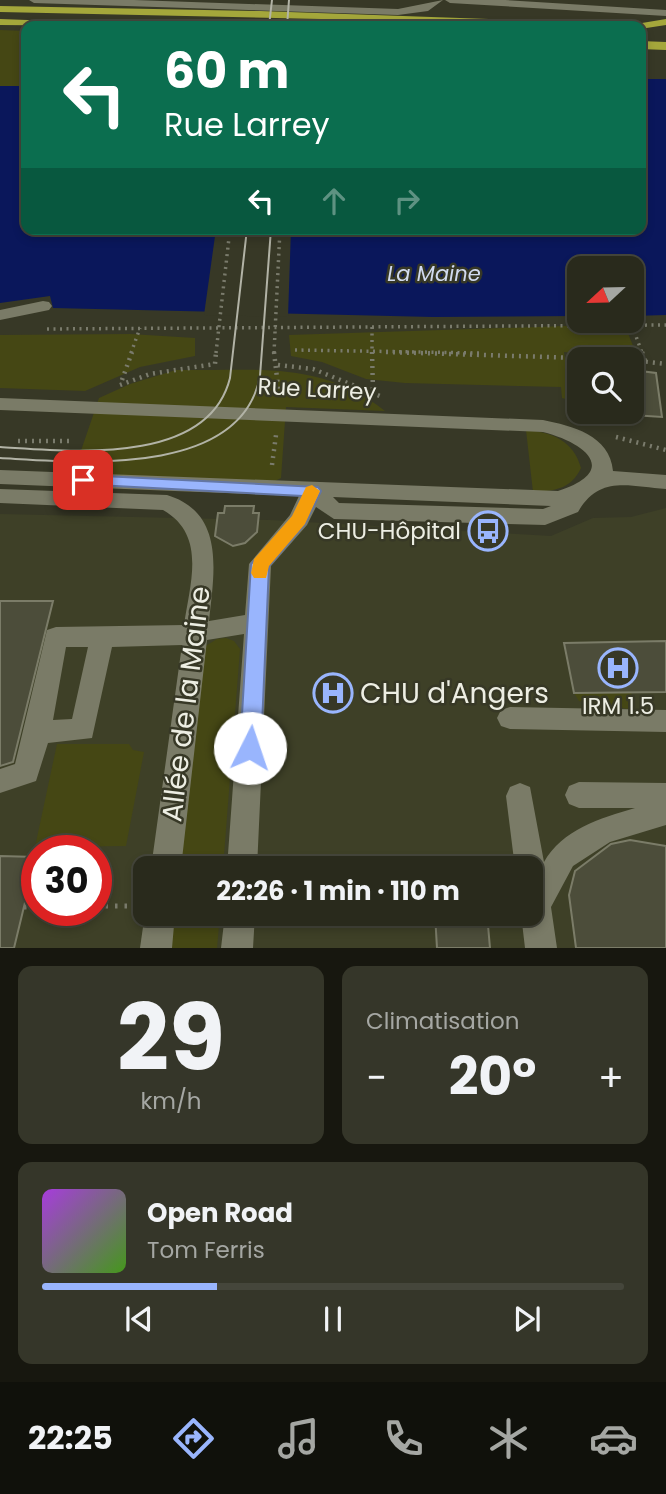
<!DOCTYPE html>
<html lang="fr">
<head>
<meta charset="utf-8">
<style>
  :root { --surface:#292a1c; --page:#353629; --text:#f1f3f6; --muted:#a5a7a3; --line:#45463b; --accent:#99b5fd }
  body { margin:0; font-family:Poppins,sans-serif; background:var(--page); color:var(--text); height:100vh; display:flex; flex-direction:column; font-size:26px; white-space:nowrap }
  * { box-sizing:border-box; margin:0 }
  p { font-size:23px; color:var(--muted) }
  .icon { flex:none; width:38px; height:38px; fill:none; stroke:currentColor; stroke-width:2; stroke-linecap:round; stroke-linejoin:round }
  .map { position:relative; height:948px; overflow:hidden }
  .sheet { display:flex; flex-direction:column; gap:18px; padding:18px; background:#17170f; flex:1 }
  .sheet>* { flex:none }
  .hud { position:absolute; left:21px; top:21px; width:625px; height:214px; border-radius:14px; box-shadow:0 4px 10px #0003,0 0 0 2px var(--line); background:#0b6e4f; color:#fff; overflow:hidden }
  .needle { width:46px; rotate:248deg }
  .controls { position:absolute; left:567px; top:256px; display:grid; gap:14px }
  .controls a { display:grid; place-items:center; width:77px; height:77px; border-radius:14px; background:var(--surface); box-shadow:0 4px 10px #0003,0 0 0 2px var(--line); font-size:35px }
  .speed { position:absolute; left:21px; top:835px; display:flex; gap:14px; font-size:35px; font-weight:700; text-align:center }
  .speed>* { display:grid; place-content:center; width:91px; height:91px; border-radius:50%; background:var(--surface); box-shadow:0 4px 10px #0003,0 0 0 2px var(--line); line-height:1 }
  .speed .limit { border:10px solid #d22; background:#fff; color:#111 }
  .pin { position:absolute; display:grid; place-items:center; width:60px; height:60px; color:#fff; margin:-30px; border-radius:14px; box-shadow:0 4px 10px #0006 }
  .me { position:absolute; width:77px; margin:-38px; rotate:4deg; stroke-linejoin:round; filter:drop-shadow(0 0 5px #0008) }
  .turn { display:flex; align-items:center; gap:24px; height:147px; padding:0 28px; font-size:32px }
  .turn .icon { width:91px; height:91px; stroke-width:2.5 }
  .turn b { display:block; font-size:49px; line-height:60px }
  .lanes { display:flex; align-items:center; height:66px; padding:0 28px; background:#0003; justify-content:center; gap:35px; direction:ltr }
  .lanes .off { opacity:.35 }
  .big { font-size:52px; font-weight:700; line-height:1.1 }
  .sheet .widget { flex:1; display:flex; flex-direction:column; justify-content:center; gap:10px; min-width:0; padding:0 24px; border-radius:14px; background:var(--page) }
  .sheet .dial { align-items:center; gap:0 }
  .dial b { font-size:91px; line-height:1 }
  .song { display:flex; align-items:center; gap:21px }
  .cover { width:84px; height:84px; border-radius:10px; background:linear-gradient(135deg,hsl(280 70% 55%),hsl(100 70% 35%)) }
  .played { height:7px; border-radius:4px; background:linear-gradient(90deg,var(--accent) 30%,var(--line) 30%) }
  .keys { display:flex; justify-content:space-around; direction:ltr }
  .heat { display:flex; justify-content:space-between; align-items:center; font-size:38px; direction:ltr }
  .sheet .tiles { flex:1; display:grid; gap:18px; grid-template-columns:1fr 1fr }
  .widget:last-child { grid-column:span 2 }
  .trip { position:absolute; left:133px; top:856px; width:410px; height:70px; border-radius:14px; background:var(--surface); box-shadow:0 4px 10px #0003,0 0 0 2px var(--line); font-weight:700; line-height:70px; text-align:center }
  .dock { display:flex; height:112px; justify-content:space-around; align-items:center; background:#10110b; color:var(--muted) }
  .dock .icon { width:49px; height:49px }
  .dock .current { color:var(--accent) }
  .dock b { font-size:32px; color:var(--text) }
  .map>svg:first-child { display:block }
  .built { fill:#3e4027; fill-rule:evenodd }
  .green { fill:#454714 }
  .water { fill:#0a175b }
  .pier { fill:#373826 }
  .building { fill:#4c4d3a; stroke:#7b7c68; stroke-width:2 }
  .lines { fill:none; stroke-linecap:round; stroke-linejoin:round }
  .path-far2 { stroke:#7a7b6c; stroke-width:3.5; stroke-dasharray:2 4.5; stroke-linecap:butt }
  .path-far1 { stroke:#7a7b6c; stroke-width:4.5; stroke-dasharray:2 5; stroke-linecap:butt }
  .path { stroke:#7a7b6c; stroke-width:5; stroke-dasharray:2.5 7; stroke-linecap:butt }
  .minor { fill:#7a7b67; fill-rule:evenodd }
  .highway { fill:#a4a73b; fill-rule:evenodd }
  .tram { stroke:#b2b3a6; stroke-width:2 }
  .route { fill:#99b5fd; stroke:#6376a4; stroke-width:2 }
  .slow { fill:#f59e0b }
  .labels { text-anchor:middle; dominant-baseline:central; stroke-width:5; stroke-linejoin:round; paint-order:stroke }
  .far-water-label { font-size:21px; font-style:italic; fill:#d1daef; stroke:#373826 }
  .street-label { font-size:23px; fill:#edeee3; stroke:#373826 }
  .poi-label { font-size:23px; fill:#edeee3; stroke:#373826; text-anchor:end }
  .near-poi-label { font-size:28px; fill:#edeee3; stroke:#373826; text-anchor:start }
  .near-street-label { font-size:28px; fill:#edeee3; stroke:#373826 }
</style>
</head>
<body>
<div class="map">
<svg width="666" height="948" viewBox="0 0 666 948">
  <rect width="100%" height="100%" fill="#373826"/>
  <path class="built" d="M666,508V948H0V514L270,520L551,536L593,518L631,517ZM37,850H96V910H37ZM145,868H530V914H145Z"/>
  <path class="green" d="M0,30L26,31V86H0Z
    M566,326H625L638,358L564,352L570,400L562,398L561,387L405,383L366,379L322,362L291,356L289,335Z
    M130,334L195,338V356L140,367L85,391L0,388V335Z
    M176,370C253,371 321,360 385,411L286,407L281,478L273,482L73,474L99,398L130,384Z
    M526,430C552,432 574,441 581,468C571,489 555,491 533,492Z
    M226,638L234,641L240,649L223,868H178L204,647L217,639Z
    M631,692L635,710L579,701L574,693Z
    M57,744H129L133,750L144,752L126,846L35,847Z
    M173,914H220L217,948H170Z"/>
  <path class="water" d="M641,79H666V315L632,316V268H579V316L433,317L53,308L50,296L0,303V86H26V229H640Z"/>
  <path class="pier" d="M216,229H291L288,317L204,315Z"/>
  <path class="building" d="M632,370L656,373L662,417L632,415Z
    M225,506H254L253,513H259L257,532L245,543L233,546L215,536L218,513H224Z
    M0,601H53L13,762L0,766Z
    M666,641V692L574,693L564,643Z
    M630,840L666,846V948H576L569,895L575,871L611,844Z
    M0,856L36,857L14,948H0Z
    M435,914H487L490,948H437Z"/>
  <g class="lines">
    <path class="path-far2" d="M632,325L642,353
      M372,327V353
      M47,329L666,325
      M295,350L480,353
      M131,353L140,328
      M216,353L230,229
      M274,353L280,229"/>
    <path class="path-far1" d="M274,352L279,395
      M372,352L373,391
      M386,352L612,359
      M642,352L645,361
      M632,360L666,364
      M278,365L313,369L380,396
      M122,380L132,352
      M120,385L150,374L215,364L216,352
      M616,437L666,450
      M18,441H72
      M272,465L276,435"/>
    <path class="path" d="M96,906H134
      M24,907H37"/>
    <path class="minor" d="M29,0H134L398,9L443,0L428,11L398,15L34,3Z
      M445,0H505L666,10V16L450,3Z
      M43,301L49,302L52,306L49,310L0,320V310Z
      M0,398L543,420C572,426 610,435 613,471L666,475V489C628,486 599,475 578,512L545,525L334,519L316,507L307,525L271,566L257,868H227L244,634L207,640L181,868H151L182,645L112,647L92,738L48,743L36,781L0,793V769L15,764L47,630L56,627L184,625C190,583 207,535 163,510L0,503V489L167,495C226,513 214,573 209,621L245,615L249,564L290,515L299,496L0,484V470L558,491C620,471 586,443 543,432L0,410ZM333,497L551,506L543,509L339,503ZM66,647H88L72,719L53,720Z
      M510,707L666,710V732L510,729L501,726L497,718L501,710Z
      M579,782L666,783V825L610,842L573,866L551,907L557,948H525L521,914H530V868H515L506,796L510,787L520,783L530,787L544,862C562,830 600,818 635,808H579L569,804L565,795L569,786Z
      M145,913L175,914L172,948H140Z
      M225,914H255L253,948H221Z"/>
    <path class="highway" d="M0,6L260,11L636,24L666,19V25L640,29V26L0,12Z
      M0,19L110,23L116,26L0,25Z
      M640,41L666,42V50L640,49Z"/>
    <path class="tram" d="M269,26L272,0
      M287,26L289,0
      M0,447C68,451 208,467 230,378L247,229
      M0,458C75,462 241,479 260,376L271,229"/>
  </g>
  <path class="route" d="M83,475L318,487L321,491L305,524L269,566L261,748L258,755L250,757L243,755L240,748L251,564L293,516L302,496L78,484V476Z"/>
  <path class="slow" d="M312,485L320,491L305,524L269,566L266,578H254L251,573L254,559L292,516L306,487Z"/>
  <defs>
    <g id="bus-ring" transform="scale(2.0125)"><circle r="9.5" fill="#373826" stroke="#99b5fd" stroke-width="1.5"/><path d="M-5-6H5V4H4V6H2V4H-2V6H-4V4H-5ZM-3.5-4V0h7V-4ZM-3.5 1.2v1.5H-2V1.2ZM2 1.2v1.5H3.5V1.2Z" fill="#99b5fd"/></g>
    <g id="hospital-ring" transform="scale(2.0125)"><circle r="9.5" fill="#373826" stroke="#99b5fd" stroke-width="1.5"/><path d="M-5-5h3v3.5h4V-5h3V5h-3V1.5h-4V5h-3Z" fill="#99b5fd"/></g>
  </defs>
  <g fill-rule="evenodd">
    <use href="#bus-ring" x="488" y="531"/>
    <use href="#hospital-ring" x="618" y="668"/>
    <use href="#hospital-ring" x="333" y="693"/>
  </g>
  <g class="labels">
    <g class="far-water-label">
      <text x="434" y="273">La Maine</text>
    </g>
    <g class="street-label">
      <text transform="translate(317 389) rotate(3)">Rue Larrey</text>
    </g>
    <g class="poi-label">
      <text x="461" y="531">CHU-Hôpital</text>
      <text x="618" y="706" text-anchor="middle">IRM 1.5</text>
    </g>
    <g class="near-poi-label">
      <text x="360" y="693">CHU d'Angers</text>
    </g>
    <g class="near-street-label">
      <text transform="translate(186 704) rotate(-83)">Allée de la Maine</text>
    </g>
  </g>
</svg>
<div class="controls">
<a><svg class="needle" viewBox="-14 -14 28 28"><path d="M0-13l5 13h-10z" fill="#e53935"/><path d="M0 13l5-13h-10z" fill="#a5a7a3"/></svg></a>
<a><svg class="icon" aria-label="search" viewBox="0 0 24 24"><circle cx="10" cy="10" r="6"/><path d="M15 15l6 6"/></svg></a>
</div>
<div class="speed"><div class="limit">30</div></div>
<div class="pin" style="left:83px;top:480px;background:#d93025"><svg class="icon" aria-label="arrive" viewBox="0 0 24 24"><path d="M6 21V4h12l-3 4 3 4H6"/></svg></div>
<svg class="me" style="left:250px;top:748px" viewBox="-20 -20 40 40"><circle r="19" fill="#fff"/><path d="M0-13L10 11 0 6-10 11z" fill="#99b5fd"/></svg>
<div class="trip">22:26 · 1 min · 110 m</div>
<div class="hud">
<div class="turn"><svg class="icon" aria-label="left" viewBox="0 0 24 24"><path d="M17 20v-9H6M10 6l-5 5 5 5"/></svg><div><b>60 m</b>Rue Larrey</div></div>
<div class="lanes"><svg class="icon" aria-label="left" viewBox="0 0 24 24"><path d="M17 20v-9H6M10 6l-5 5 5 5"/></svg><svg class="icon off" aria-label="ahead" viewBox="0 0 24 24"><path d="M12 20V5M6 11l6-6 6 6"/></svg><svg class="icon off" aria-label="right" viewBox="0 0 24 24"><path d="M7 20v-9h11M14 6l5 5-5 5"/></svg></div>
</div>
</div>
<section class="sheet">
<div class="tiles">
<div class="widget dial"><b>29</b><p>km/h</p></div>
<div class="widget"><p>Climatisation</p>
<div class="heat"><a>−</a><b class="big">20°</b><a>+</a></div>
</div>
<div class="widget">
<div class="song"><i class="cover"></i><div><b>Open Road</b><p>Tom Ferris</p></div></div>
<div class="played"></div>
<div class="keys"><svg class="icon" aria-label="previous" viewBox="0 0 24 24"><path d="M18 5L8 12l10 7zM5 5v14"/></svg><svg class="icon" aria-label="pause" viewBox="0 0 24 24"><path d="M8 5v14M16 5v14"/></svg><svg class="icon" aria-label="next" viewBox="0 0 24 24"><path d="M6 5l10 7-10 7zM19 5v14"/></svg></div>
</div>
</div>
</section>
<nav class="dock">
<b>22:25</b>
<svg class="icon current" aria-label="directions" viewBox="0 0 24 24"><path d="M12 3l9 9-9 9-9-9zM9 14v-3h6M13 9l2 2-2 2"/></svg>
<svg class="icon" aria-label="music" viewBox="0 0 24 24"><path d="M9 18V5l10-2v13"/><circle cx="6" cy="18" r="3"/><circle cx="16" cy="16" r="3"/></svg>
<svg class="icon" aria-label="phone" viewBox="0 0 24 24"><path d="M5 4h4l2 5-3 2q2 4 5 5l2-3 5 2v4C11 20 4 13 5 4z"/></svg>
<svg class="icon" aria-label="climate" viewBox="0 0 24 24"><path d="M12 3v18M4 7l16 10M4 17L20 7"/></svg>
<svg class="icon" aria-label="car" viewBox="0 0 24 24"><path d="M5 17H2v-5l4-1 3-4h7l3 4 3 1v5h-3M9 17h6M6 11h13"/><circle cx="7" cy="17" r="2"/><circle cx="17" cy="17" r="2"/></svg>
</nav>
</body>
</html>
